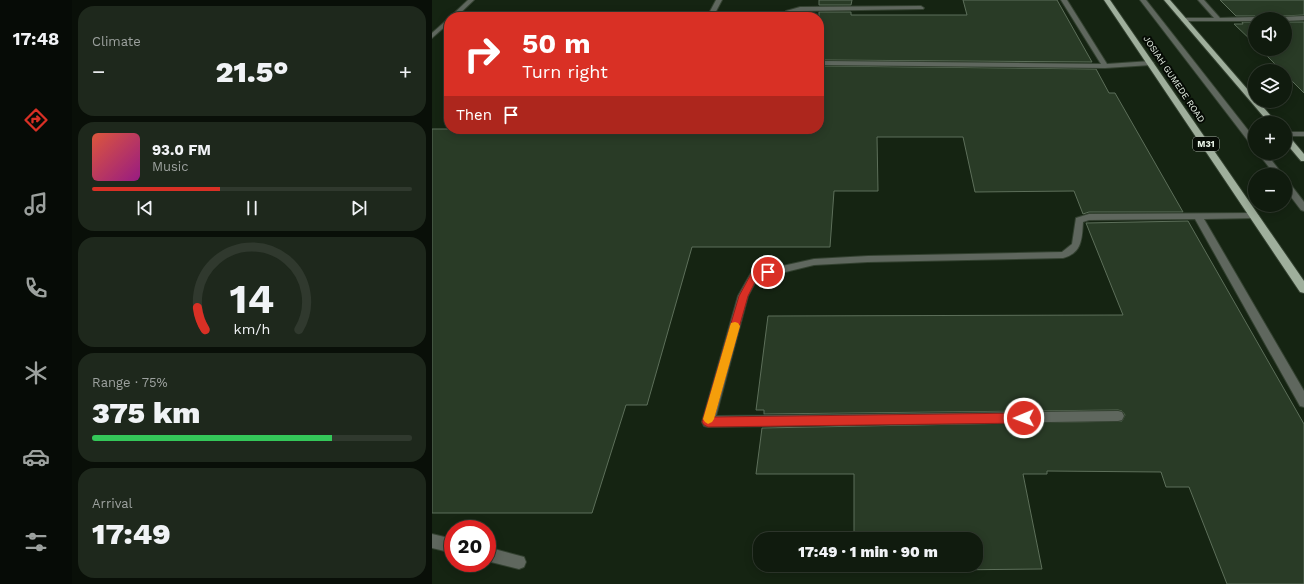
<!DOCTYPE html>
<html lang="en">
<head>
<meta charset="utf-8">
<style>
  :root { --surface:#101b0e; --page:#1e281c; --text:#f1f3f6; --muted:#9ca19e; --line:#30392e; --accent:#d93025 }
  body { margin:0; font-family:"Work Sans",sans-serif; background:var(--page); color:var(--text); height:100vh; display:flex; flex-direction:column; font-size:15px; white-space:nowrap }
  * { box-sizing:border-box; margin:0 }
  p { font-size:13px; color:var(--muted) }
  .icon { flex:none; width:22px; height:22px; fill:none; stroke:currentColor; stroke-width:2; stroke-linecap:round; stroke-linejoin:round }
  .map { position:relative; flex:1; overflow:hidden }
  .drawer { display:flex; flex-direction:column; gap:6px; padding:6px; background:#090f08; width:360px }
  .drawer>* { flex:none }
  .guide { position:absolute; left:12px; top:12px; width:380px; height:122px; border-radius:16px; box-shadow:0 2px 10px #0003,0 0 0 1px var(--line); background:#d93025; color:#fff; overflow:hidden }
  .fabs { position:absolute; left:816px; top:12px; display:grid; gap:8px }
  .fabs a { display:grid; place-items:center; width:44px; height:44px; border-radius:50%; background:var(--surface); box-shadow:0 2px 10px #0003,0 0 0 1px var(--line); font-size:20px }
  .speed { position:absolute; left:12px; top:520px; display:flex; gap:8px; font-size:20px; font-weight:700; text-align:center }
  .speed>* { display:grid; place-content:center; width:52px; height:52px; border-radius:50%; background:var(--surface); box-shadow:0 2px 10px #0003,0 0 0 1px var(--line); line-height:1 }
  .speed .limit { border:6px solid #d22; background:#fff; color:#111 }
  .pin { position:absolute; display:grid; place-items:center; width:34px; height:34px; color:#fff; margin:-17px; border:2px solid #fff; border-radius:50%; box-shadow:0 1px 4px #0007 }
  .me { position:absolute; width:44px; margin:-22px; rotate:269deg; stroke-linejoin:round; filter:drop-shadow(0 0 3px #0008) }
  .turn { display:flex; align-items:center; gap:14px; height:84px; padding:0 12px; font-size:18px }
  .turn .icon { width:52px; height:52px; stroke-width:2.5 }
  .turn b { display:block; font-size:28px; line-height:34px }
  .then { display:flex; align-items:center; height:38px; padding:0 12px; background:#0003; gap:8px; font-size:15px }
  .big { font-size:30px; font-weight:800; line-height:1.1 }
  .drawer .tile { flex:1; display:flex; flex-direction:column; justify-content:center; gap:6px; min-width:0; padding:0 14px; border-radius:16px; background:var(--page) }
  .drawer .dial { align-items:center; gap:0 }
  .dial svg { height:104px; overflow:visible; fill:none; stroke:var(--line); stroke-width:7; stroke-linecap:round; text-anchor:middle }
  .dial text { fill:var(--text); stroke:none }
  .song { display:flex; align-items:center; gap:12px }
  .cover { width:48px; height:48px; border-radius:6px; background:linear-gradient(135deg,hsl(10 70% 55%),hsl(310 70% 35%)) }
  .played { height:4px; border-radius:2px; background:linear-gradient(90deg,var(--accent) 40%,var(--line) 40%) }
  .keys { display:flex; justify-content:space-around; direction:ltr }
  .heat { display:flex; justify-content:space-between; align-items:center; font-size:22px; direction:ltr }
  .charge { height:6px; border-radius:3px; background:linear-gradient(90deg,#34c759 75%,var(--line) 0) }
  .trip { position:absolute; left:321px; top:532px; width:230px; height:40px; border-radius:16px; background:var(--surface); box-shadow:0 2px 10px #0003,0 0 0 1px var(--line); font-weight:800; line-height:40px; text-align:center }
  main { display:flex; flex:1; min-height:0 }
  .dock { display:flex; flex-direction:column; width:72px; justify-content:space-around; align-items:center; background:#060b06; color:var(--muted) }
  .dock .icon { width:28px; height:28px }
  .dock .current { color:var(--accent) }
  .dock b { font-size:18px; color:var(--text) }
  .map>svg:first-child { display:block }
  .building { fill:#293b26; stroke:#5d6f5a }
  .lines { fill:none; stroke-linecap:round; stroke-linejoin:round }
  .service-casing { stroke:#334130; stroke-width:2 }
  .primary-casing { stroke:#334130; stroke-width:2 }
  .service { fill:#5f675e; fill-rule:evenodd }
  .primary { fill:#9faf9c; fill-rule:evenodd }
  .route { fill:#d93025; stroke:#8d1f18 }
  .slow { fill:#f59e0b }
  .labels { text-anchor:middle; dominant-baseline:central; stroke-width:4; stroke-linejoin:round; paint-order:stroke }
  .far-street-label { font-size:9px; fill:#e9f3e7; stroke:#060b05 }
  .shield { fill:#060b05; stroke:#a5ada3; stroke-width:1 }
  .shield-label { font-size:9px; font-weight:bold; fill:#e9f3e7 }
</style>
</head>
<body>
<main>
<nav class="dock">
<b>17:48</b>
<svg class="icon current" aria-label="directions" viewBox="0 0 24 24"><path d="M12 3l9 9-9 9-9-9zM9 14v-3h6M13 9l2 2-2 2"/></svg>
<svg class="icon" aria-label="music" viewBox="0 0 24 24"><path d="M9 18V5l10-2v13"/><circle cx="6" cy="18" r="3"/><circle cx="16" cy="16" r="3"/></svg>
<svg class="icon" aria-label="phone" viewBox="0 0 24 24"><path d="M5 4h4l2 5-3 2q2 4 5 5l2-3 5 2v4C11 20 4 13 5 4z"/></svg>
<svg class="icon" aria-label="climate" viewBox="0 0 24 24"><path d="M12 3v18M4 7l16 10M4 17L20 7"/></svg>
<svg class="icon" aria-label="car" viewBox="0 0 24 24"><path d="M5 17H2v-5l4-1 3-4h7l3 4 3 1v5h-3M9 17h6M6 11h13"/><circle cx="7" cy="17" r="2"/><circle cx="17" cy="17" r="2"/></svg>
<svg class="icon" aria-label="filters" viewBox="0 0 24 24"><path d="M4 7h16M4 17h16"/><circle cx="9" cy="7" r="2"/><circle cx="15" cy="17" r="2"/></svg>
</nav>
<section class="drawer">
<div class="tile"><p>Climate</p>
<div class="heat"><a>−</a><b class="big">21.5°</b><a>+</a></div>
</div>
<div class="tile">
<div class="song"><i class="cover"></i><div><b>93.0 FM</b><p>Music</p></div></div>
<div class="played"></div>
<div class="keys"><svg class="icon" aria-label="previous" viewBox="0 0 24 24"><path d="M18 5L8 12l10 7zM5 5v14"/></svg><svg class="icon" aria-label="pause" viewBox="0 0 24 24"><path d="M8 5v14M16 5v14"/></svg><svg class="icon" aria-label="next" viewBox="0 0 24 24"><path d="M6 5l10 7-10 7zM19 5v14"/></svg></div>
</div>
<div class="tile dial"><svg viewBox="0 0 100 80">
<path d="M14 69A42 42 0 1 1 86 69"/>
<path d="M14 69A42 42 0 0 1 8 52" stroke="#d93025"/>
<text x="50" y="56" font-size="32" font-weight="700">14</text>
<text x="50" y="72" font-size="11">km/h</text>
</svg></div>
<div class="tile"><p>Range · 75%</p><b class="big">375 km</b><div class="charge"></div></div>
<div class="tile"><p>Arrival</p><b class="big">17:49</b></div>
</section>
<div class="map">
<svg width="872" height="584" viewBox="0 0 872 584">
  <rect width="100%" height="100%" fill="#152412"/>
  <path class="building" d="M387,0H420L419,5H387Z
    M531,0H625L660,62L391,60L387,62V12H419V15H535Z
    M788,0H872V15L851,16L847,19H827L823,16H804Z
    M810,22H823V44L802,24H811Z
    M853,22H872V93L853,74V71H850L828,49H853Z
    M387,64L391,66L664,69L677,93H683L751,212H657L651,214L642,191L543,192L531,137H445L446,191H402L398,247H260L215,405H194L160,513H0V129H387Z
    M756,221L872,424V584H795L757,487H734L729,472L615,471V474H591L610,569L422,571V565H544V539H422V474H324L330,428L690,421L693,415L690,411L686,410L332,414V410H324L336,316L691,315L654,223Z"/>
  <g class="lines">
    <g class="service-casing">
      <path id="service" d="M36,0H42L24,17H18Z
        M284,0H290L281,17H275Z
        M629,0H635L675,64L719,61L722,63L719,65L673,68L391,65L388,63L391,61L669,64Z
        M708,0H714L823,139V146H820Z
        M766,0H772L788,18L823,17L826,19H823V21H750L749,20L752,18H782Z
        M489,6L492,8L491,9L368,11L359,13V17H353L354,11L368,7Z
        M872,16V20L853,21V19H848L851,17Z
        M17,18V23L0,38V33Z
        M853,132H872V136H853Z
        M826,153H834L851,175H843Z
        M853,180L856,181L872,202V211L869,210L853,189Z
        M823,213L827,216L826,218L772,219L872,391V407L868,406L763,219L657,220L651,222C650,239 650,253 631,258L436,262L382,265L325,279L316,296L284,416L686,411L690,412L692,416L690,420L686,421L276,427L272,426L270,422L306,296L319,273L382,259L436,256L630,252L640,244L644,218L657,214Z
        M0,534L21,539V553L0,548Z
        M55,547L92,557L94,562L92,567L87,569L55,561Z"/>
    </g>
    <g class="primary-casing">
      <path id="primary" d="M672,0H678L872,281V293L868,292Z
        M732,0H738L823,98V101H826L845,123H837Z
        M853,135H856L872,154V161H869L853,142Z"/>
    </g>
    <use href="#service" class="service"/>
    <use href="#primary" class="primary"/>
  </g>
  <path class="route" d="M336,269L340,272L339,274L325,278L316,296L282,417L592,413L595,414L597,418L595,421L592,423L276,427L272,425L270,422L307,296L319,274Z"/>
  <path class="slow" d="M303,322L306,323L308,326L282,419L280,422L276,424L273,422L271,419L298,326L299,323Z"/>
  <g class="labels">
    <g class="far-street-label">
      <text transform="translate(742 79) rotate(56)">JOSIAH GUMEDE ROAD</text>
    </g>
    <rect class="shield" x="761" y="137" width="26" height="14" rx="3"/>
    <g class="shield-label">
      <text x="774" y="144">M31</text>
    </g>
  </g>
</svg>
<div class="fabs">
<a><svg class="icon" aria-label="sound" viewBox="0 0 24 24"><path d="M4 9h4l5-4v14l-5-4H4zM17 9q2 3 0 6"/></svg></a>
<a><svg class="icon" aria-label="layers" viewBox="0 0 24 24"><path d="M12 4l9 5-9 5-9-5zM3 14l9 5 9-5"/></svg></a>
<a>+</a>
<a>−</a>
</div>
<div class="speed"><div class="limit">20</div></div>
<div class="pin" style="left:336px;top:272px;background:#d93025"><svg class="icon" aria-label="arrive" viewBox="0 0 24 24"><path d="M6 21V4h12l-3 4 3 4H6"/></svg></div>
<svg class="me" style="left:592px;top:418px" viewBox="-20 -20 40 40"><circle r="17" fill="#d93025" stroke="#fff" stroke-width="3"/><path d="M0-11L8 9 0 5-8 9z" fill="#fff"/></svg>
<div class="trip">17:49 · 1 min · 90 m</div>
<div class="guide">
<div class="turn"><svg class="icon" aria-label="right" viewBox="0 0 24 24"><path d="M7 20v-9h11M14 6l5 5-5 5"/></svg><div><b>50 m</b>Turn right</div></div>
<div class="then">Then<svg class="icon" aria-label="arrive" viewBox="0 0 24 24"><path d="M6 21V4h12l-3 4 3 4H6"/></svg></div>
</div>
</div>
</main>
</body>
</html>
